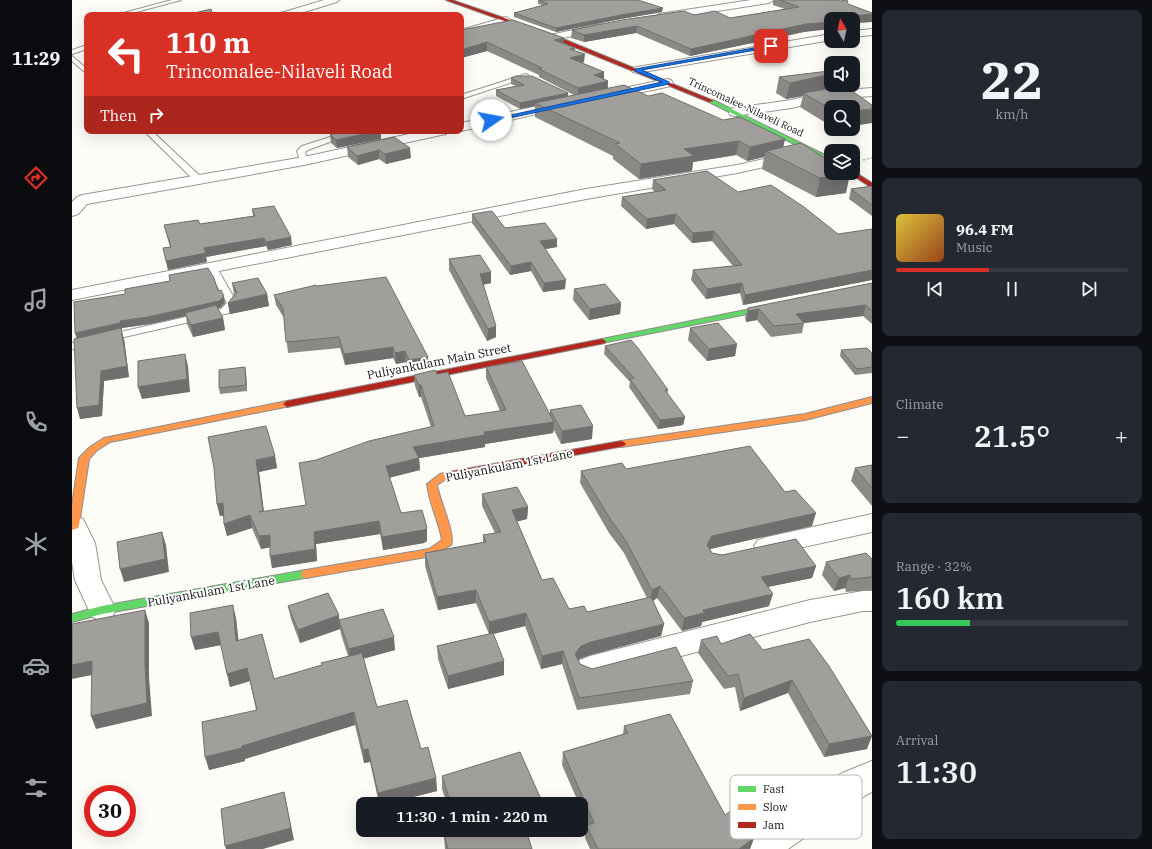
<!DOCTYPE html>
<html lang="en">
<head>
<meta charset="utf-8">
<style>
  :root { --surface:#171b24; --page:#242831; --text:#f1f3f6; --muted:#9ea1a6; --line:#363941; --accent:#d93025 }
  body { margin:0; font-family:"IBM Plex Serif",serif; background:var(--page); color:var(--text); height:100vh; display:flex; flex-direction:column; font-size:15px; white-space:nowrap }
  * { box-sizing:border-box; margin:0 }
  p { font-size:13px; color:var(--muted) }
  .icon { flex:none; width:22px; height:22px; fill:none; stroke:currentColor; stroke-width:2; stroke-linecap:round; stroke-linejoin:round }
  .map { position:relative; flex:1; overflow:hidden }
  .drawer { display:flex; flex-direction:column; gap:10px; padding:10px; background:#0d0f14; width:280px }
  .drawer>* { flex:none }
  .top-card { position:absolute; left:12px; top:12px; width:380px; height:122px; border-radius:8px; box-shadow:0 4px 16px #0002; background:#d93025; color:#fff; overflow:hidden }
  .needle { width:26px; rotate:351deg }
  .tools { position:absolute; left:752px; top:12px; display:grid; gap:8px }
  .tools a { display:grid; place-items:center; width:36px; height:36px; border-radius:8px; background:var(--surface); box-shadow:0 4px 16px #0002; font-size:20px }
  .speed { position:absolute; left:12px; top:785px; display:flex; gap:8px; font-size:20px; font-weight:700; text-align:center }
  .speed>* { display:grid; place-content:center; width:52px; height:52px; border-radius:50%; background:var(--surface); box-shadow:0 4px 16px #0002; line-height:1 }
  .speed .limit { border:6px solid #d22; background:#fff; color:#111 }
  .pin { position:absolute; display:grid; place-items:center; width:34px; height:34px; color:#fff; margin:-17px; border-radius:8px; box-shadow:0 2px 6px #0006 }
  .me { position:absolute; width:44px; margin:-22px; rotate:78deg; stroke-linejoin:round; filter:drop-shadow(0 0 3px #0008) }
  .turn { display:flex; align-items:center; gap:14px; height:84px; padding:0 16px; font-size:18px }
  .turn .icon { width:52px; height:52px; stroke-width:2.5 }
  .turn b { display:block; font-size:28px; line-height:34px }
  .then { display:flex; align-items:center; height:38px; padding:0 16px; background:#0003; gap:8px; font-size:15px }
  .big { font-size:30px; font-weight:600; line-height:1.1 }
  .drawer .tile { flex:1; display:flex; flex-direction:column; justify-content:center; gap:6px; min-width:0; padding:0 14px; border-radius:8px; background:var(--page) }
  .drawer .dial { align-items:center; gap:0 }
  .dial b { font-size:52px; line-height:1 }
  .song { display:flex; align-items:center; gap:12px }
  .cover { width:48px; height:48px; border-radius:6px; background:linear-gradient(135deg,hsl(50 70% 55%),hsl(20 70% 35%)) }
  .played { height:4px; border-radius:2px; background:linear-gradient(90deg,var(--accent) 40%,var(--line) 40%) }
  .keys { display:flex; justify-content:space-around; direction:ltr }
  .heat { display:flex; justify-content:space-between; align-items:center; font-size:22px; direction:ltr }
  .charge { height:6px; border-radius:3px; background:linear-gradient(90deg,#34c759 32%,var(--line) 0) }
  .trip { position:absolute; left:284px; top:797px; width:232px; height:40px; border-radius:8px; background:var(--surface); box-shadow:0 4px 16px #0002; font-weight:600; line-height:40px; text-align:center }
  main { display:flex; flex:1; min-height:0 }
  .dock { display:flex; flex-direction:column; width:72px; justify-content:space-around; align-items:center; background:#090b0e; color:var(--muted) }
  .dock .icon { width:28px; height:28px }
  .dock .selected { color:var(--accent) }
  .dock b { font-size:18px; color:var(--text) }
  .map>svg:first-child { display:block }
  .lines { fill:none; stroke-linecap:round; stroke-linejoin:round }
  .lane-casing { stroke:#979795; stroke-width:2 }
  .street-casing { stroke:#979795; stroke-width:2 }
  .fast-casing { stroke:#8e8d8b; stroke-width:2 }
  .slow-casing { stroke:#8e8d8b; stroke-width:2 }
  .jam-casing { stroke:#8e8d8b; stroke-width:2 }
  .path { stroke:#b9b9b8; stroke-width:1.5; stroke-dasharray:2.5 1.5; stroke-linecap:butt }
  .lane { fill:#fffffe; fill-rule:evenodd }
  .street { fill:#fffffe; fill-rule:evenodd }
  .fast { fill:#63d668; fill-rule:evenodd }
  .slow { fill:#ff974d; fill-rule:evenodd }
  .jam { fill:#b3261e; fill-rule:evenodd }
  .wall { fill:#8a8986 }
  .shaded-wall { fill:#716f6d }
  .building { fill:#a19f9c; stroke:#716f6d }
  .route { fill:#1a73e8; stroke:#114b97 }
  .labels { text-anchor:middle; dominant-baseline:central; stroke-width:4; stroke-linejoin:round; paint-order:stroke }
  .far-street-label { font-size:10px; fill:#111; stroke:#fff }
  .street-label { font-size:12px; fill:#111; stroke:#fff }
  .key { fill:#fff; stroke:#b8b8b8; stroke-width:1 }
  .key-label { font-size:11px; fill:#111 }
</style>
</head>
<body>
<main>
<nav class="dock">
<b>11:29</b>
<svg class="icon selected" aria-label="directions" viewBox="0 0 24 24"><path d="M12 3l9 9-9 9-9-9zM9 14v-3h6M13 9l2 2-2 2"/></svg>
<svg class="icon" aria-label="music" viewBox="0 0 24 24"><path d="M9 18V5l10-2v13"/><circle cx="6" cy="18" r="3"/><circle cx="16" cy="16" r="3"/></svg>
<svg class="icon" aria-label="phone" viewBox="0 0 24 24"><path d="M5 4h4l2 5-3 2q2 4 5 5l2-3 5 2v4C11 20 4 13 5 4z"/></svg>
<svg class="icon" aria-label="climate" viewBox="0 0 24 24"><path d="M12 3v18M4 7l16 10M4 17L20 7"/></svg>
<svg class="icon" aria-label="car" viewBox="0 0 24 24"><path d="M5 17H2v-5l4-1 3-4h7l3 4 3 1v5h-3M9 17h6M6 11h13"/><circle cx="7" cy="17" r="2"/><circle cx="17" cy="17" r="2"/></svg>
<svg class="icon" aria-label="filters" viewBox="0 0 24 24"><path d="M4 7h16M4 17h16"/><circle cx="9" cy="7" r="2"/><circle cx="15" cy="17" r="2"/></svg>
</nav>
<div class="map">
<svg width="800" height="849" viewBox="0 0 800 849">
  <rect width="100%" height="100%" fill="#fdfcf7"/>
  <g class="lines">
    <g class="lane-casing">
      <path id="lane" d="M100,0H109L53,15H44Z
        M760,41H768L771,43L768,45Z
        M15,45V49L0,54V50Z
        M0,56L15,69V74L0,61Z
        M454,74L456,75V77L389,99V95Z
        M72,131H80L129,177V181H123Z
        M277,131H288L236,150L233,152L236,161L232,163L228,161L225,151L230,146Z
        M140,265L145,268L165,303L157,313L0,349V343L149,309L155,303L135,268Z"/>
    </g>
    <g class="street-casing">
      <path id="street" d="M252,0H267L265,2L222,15H207L209,13Z
        M679,0H702L697,3L587,20L582,17L587,14Z
        M434,17L439,20L438,22L389,36V30Z
        M529,24L534,27L533,29L482,40L477,37L478,35Z
        M800,29V35L781,37V31Z
        M759,34V40L565,73L561,72L559,70L561,68L565,67Z
        M595,79L599,80L601,83L599,86L533,100L529,99L527,96L529,93L533,92Z
        M800,88V96L759,99L719,108L663,116L658,115L657,112L658,109L663,108L719,100L759,91Z
        M492,100L496,101L498,104L496,107L389,131V123Z
        M351,131H376L374,134L369,135L232,165L15,204L6,214L0,216V202L5,197L10,195L232,157Z
        M719,153L724,154L726,157L724,160L665,173L514,199L0,300V290L514,189L665,165Z
        M800,514V532L695,555L686,552L682,546L686,540L695,537Z
        M2,516L11,519L23,543L29,580L44,610L40,617L30,621L20,617L3,580L0,562V517Z
        M791,591H800V611H791L738,622L518,680L508,676L503,668L508,660L518,656L738,600Z
        M800,761V792L794,795L716,849H670L675,837L770,773Z"/>
    </g>
    <g class="fast-casing">
      <path id="fast" d="M637,100H641L759,158V162L637,102Z
        M703,304L707,306L706,308L530,343L526,341L530,339Z
        M234,570L238,571L239,574L238,577L30,614L0,622V614L30,606Z"/>
    </g>
    <g class="slow-casing">
      <path id="slow" d="M800,397V403L733,420L549,447L544,444L549,441L733,414Z
        M215,401L218,402L219,404L218,406L38,442L24,451L17,459L7,525L6,528L0,530V505L7,458L18,447L32,438Z
        M377,472L380,473L382,475L380,477L374,479L365,485C367,499 384,535 379,545L360,556L234,578L230,577L229,574L230,571L234,570L357,549L370,540C367,521 357,504 355,484L368,474Z"/>
    </g>
    <g class="jam-casing">
      <path id="jam" d="M374,0H380L484,36L642,101L637,102L480,38Z
        M781,171L800,183V188L777,173H781Z
        M530,339L534,341L533,343L215,407L211,404L215,401Z
        M549,441L552,442L554,444L552,446L377,478L372,475L377,472Z"/>
    </g>
    <path class="path" d="M791,160L800,158"/>
    <use href="#lane" class="lane"/>
    <use href="#street" class="street"/>
    <use href="#fast" class="fast"/>
    <use href="#slow" class="slow"/>
    <use href="#jam" class="jam"/>
  </g>
  <path class="wall" d="M466,0L590,12L549,19L484,32L442,17V13L471,5L466,4Z
    M701,0H765L800,13V22L781,23V19L732,32L618,56L564,33L512,42L499,38L500,30L622,15L658,18L713,9L701,5Z
    M389,30L492,44L503,48V51L512,62L510,63L532,72V79L536,81V88L576,96L651,120L713,139L711,147L774,193L744,197L690,169L692,157L675,161L664,155L621,162L620,171L567,179L541,159V156L463,117V106L448,109L424,96V90L444,86L439,84V78L496,93V96L502,95L467,77V75L415,51L389,58Z
    M759,72V82L757,89L759,107V126L728,107L731,96L714,99L704,93L707,77Z
    M258,135L309,139L265,148L259,143Z
    M322,137L339,158L314,164L307,159L286,165L276,157L275,147Z
    M581,180L666,192L766,234L800,229V280L671,305L668,293L634,299L619,280L621,270L661,266L640,241L620,243L602,224L574,229L549,206L550,197L583,192L580,189Z
    M800,186V216L777,199L779,189Z
    M180,209L220,245L196,250L194,246L134,257L135,262L96,270L91,248L98,247L92,225L128,224L181,216Z
    M400,214L433,228L485,239V247L473,249L493,289L471,292L459,271L438,275L400,223Z
    M377,259L419,272V283L411,285L424,337L415,341L377,270Z
    M160,283L195,294L197,306L158,314L156,303L162,295Z
    M800,283V324L791,316L732,323L730,333L699,337L685,320L674,322L673,318L676,308Z
    M245,286L356,368L337,372L334,362L324,364L321,358L273,365L268,348L216,353L212,318L204,305L202,295Z
    M502,289L549,303L548,314L517,320L501,300Z
    M146,291L153,303L148,308H146L151,318L153,330L121,337L115,324L114,316L78,324L50,328V330H49L52,339L57,377L32,381L30,416L8,419L4,338L53,294Z
    M618,328L665,344L663,356L635,361L616,340Z
    M533,346L596,390L595,394L613,417L611,425L586,429L557,387L558,382L532,354Z
    M769,350L800,353V373L783,375L768,356Z
    M173,367L174,373L175,391L148,394L147,388Z
    M414,367L478,414V410L520,439L489,444L482,430L481,433L413,444V447L347,458L348,470L317,478L329,513L355,541L352,543L311,550L308,534L244,544L245,561L200,568L198,547L189,549L180,528L155,536L152,524V516H148L145,504L203,456L205,468L187,472L192,512L234,505L244,460L359,427L349,397H347L343,386L342,375L365,374L393,416L428,411L414,378Z
    M800,465V506L779,481L783,468Z
    M554,469L713,492L740,526L638,549L640,553L650,555L744,566L740,578L696,587L697,606L630,622L629,626L610,631L585,598L581,601L592,624L589,636L518,655L507,659L506,660L508,664L520,669L621,681L618,694L505,710L490,664L469,669L453,626L421,634L432,675L376,689L366,659L365,646L417,634L404,603L366,610L353,566V553L411,542V535L423,533L410,506V494L456,507L455,519L445,521L470,580L497,609L515,612L575,598L552,553L537,533L508,483L509,471Z
    M800,559V590L774,592L773,588L762,591L750,575L754,562Z
    M216,606L268,620L323,650L291,659L305,707L349,749L364,778L365,791L313,804H307L298,762L292,763L283,725L173,759V761L137,770L184,710L178,681L158,687L149,645L123,650L164,618L166,640L202,679L250,665L276,656L269,634L268,629L228,643L219,619Z
    M629,640L691,650L795,749L752,757L716,693L668,711L663,687L652,689L626,653Z
    M552,726L653,815L720,795L715,808L674,836V837L682,838L678,849H518L513,838L514,825H516L509,810V804H507L490,765L491,752L551,734Z
    M370,776L468,797L467,804H375L370,789Z
    M384,830H454L460,849H373L372,835L385,832Z"/>
  <path class="shaded-wall" d="M591,8L590,12L549,19L484,32V28L549,15Z
    M800,14V22L781,23V19H771L772,17Z
    M759,22V29L732,32L618,56L619,49L734,24Z
    M565,26L564,33L512,42V35Z
    M492,38V46L482,40Z
    M415,42V51L389,58V50Z
    M513,54L512,62L497,66L498,58Z
    M532,72V81L522,75Z
    M759,74V82L757,90L731,93V96L714,99L718,83Z
    M536,81L535,90L506,97V88Z
    M496,93V99L463,103V106L448,109V103Z
    M800,109V123L781,126V111Z
    M306,131H309V139L265,148L264,140Z
    M713,139L710,153L694,151L692,157L675,161L678,147Z
    M667,141L664,155L621,162L620,171L567,179L569,164L612,149Z
    M338,148L339,158L314,164L313,154Z
    M307,150V159L286,165L285,156Z
    M778,174L774,193L744,197L748,178Z
    M604,214L602,224L574,229L575,219Z
    M642,231L640,241L620,243L621,233Z
    M219,237L220,245L196,250L194,242Z
    M192,238L194,246L134,257L135,262L96,270L94,261L132,248Z
    M485,239V247L468,250V241Z
    M459,262V271L438,275L439,266Z
    M800,270V280L671,305L673,295Z
    M419,272V283L408,285V274Z
    M494,280L493,289L471,292L472,283Z
    M670,283L668,293L634,299L635,289Z
    M195,294L197,306L158,314L156,303Z
    M152,296L153,303L148,308L114,315L113,313L114,316L78,324L50,328V330H49L52,339L57,377L32,381L30,416L8,419L5,408L29,371L5,340L3,333L48,321Z
    M549,303L548,314L517,320L518,309Z
    M794,305L791,316L732,323L724,314Z
    M687,309L685,320L674,322L676,311Z
    M151,318L153,330L121,337L119,325Z
    M424,326V337L415,341L416,329Z
    M665,344L663,356L635,361L637,349Z
    M321,347V358L273,365L272,354Z
    M333,351L334,362L324,364L323,353Z
    M113,354L116,366L118,392L70,399L66,387Z
    M356,357V368L337,372V360Z
    M173,367L174,373L175,391L174,385Z
    M347,385H349V397H347Z
    M613,417L611,425L586,429L588,420Z
    M482,422L481,433L413,444V447L342,459L341,447L412,432Z
    M521,426L520,439L489,444L490,431Z
    M203,456L205,468L187,472L193,523L190,524L184,460Z
    M347,458L348,470L315,478L314,466Z
    M151,503L154,515L148,516L145,504Z
    M456,507L455,519L440,523V510Z
    M744,513L740,526L638,549L635,545L640,536Z
    M178,515L180,528L155,536L152,524Z
    M307,521L308,534L244,544L245,561L200,568L198,556L242,532Z
    M355,528V541L352,543L311,550L310,537Z
    M90,532L94,545L97,572L52,582L48,569Z
    M198,535L200,547L189,549L187,536Z
    M744,566L740,578L685,589L689,577Z
    M778,575L773,588L762,591L767,578Z
    M588,586L585,598L578,603L580,590Z
    M404,590V603L366,610L365,597Z
    M701,594L697,606L630,622L629,626L610,631L612,618L631,610Z
    M161,605L164,618L168,654L164,641Z
    M73,610L77,623V677L80,716L24,729L19,716L73,664Z
    M454,613L453,626L417,635V622Z
    M267,615L268,629L228,643L226,630Z
    M592,624L589,636L518,655L507,659L502,667L503,654L509,646L519,642Z
    M146,632L149,645L123,650L119,637Z
    M322,637L323,650L278,662L277,649Z
    M491,651L490,664L469,669L470,656Z
    M20,661L25,674L0,679V665Z
    M432,661V675L376,689V676Z
    M175,668L178,681L158,687L155,674Z
    M720,680L716,693L668,711L672,698Z
    M282,712L283,725L173,759V761L137,770L133,757Z
    M800,736L795,749L752,757L757,744Z
    M296,749L298,762L292,763L291,750Z
    M364,778L365,791L313,804H307L306,793Z
    M212,792L222,840L191,849H154L153,846Z
    M720,795L715,808L674,836L670,847L682,838L678,849H667L678,823Z
    M468,797L467,804H447Z"/>
  <path class="building" d="M467,0H566L591,8L549,15L484,28L442,13L476,4Z
    M708,0H765L768,1L775,0L776,4L800,13V14L772,17L777,19H759V22L734,24L619,49L565,26L512,35L500,30L550,20L612,11L622,15L643,11L658,18L727,7Z
    M139,9L141,15H114Z
    M441,20L492,38L482,40L503,48L498,49L513,54L498,58L532,72L522,75L536,81L506,88L467,69L470,68L415,42L389,50V30Z
    M757,71L759,72V74L718,83L707,77Z
    M444,76H460L496,93L448,103L424,90L452,85L439,78Z
    M552,85L576,96L590,93L651,120L668,117L713,139L678,147L667,141L612,149L622,156L569,164L543,144L548,143L463,103Z
    M773,86L800,105V109L781,111V107H759V109L731,93Z
    M270,131H306L264,140L258,135Z
    M322,137L338,148L313,154L307,150L285,156L275,147Z
    M729,143L759,162V173H777L778,174L748,178L694,151Z
    M635,171L666,192L699,185L732,207L766,234L800,229V270L673,295L670,283L635,289L621,270L670,265L642,231L621,233L604,214L575,219L550,197L594,190L581,180Z
    M800,186V205L779,189Z
    M202,206L219,237L194,242L192,238L132,248L134,253L94,261L91,248L99,247L92,225L126,220L128,224L183,216L180,209Z
    M420,211L433,228L473,223L485,239L468,241L494,280L472,283L459,262L439,266L400,214Z
    M408,255L419,272L408,274L424,326L416,329L377,259Z
    M136,268L142,278L146,291L149,290L152,296L147,301L76,317L48,321V323L3,333L2,302L53,294V289L98,281L97,275Z
    M314,277L356,357L337,360L333,351L323,353L321,347L272,354L267,337L214,342L211,308L202,295L244,285L245,286Z
    M186,278L195,294L156,303L165,292L160,283Z
    M800,283V311L794,305L724,314L732,323L702,326L687,309L676,311V308Z
    M533,284L549,303L518,309L502,289Z
    M144,305L151,318L119,325L113,313Z
    M646,323L665,344L637,349L618,328Z
    M49,328L55,366L29,371L27,405L5,408L2,339Z
    M559,340L566,348L596,390H593L613,417L588,420L558,379L562,378L533,346Z
    M795,348L800,353V367L785,369L769,350Z
    M113,354L115,379L66,387V361Z
    M450,361L482,422L412,432L413,435L341,447L347,458L314,466L329,513L350,510L355,528L352,530L310,537L307,521L242,532L243,549L198,556V535L187,536L178,515L152,524L151,503L145,504L142,468L136,437L194,426L203,456L184,460L191,511L187,512L234,505L227,463L244,460L297,441L362,426L349,385H347L342,375L363,370L365,374L376,372L393,416L434,410L414,367Z
    M173,367L174,385L147,388V370Z
    M509,405L521,426L490,431L478,410Z
    M678,446L713,492L723,490L744,513L640,536L635,545L640,553L650,555L724,539L744,566L689,577L701,594L631,610L632,613L612,618L588,586L580,590L554,541L539,520L509,471L550,463L554,469Z
    M800,465V488L783,468Z
    M445,487L456,507L440,510L470,580L481,578L497,609L512,606L515,612L579,597L592,624L519,642L509,646L503,654L508,664L520,669L604,647L621,681L507,698L491,651L470,656L454,613L417,622L404,590L365,597L353,553L414,542L411,535L429,532L410,494Z
    M90,532L93,559L48,569L45,542Z
    M794,553L800,559V577L779,579L778,575L767,578L754,562Z
    M256,593L267,615L226,630L216,606Z
    M161,605L164,641L190,634L202,679L250,665L249,663L290,653L305,707L335,700L349,749L356,747L364,778L306,793L296,749L291,750L282,712L170,746V748L133,757L130,722L185,710L175,668L155,674L146,632L119,637L118,613Z
    M311,609L322,637L277,649L267,620Z
    M73,610V664L75,703L19,716L20,661L0,665V624Z
    M421,633L432,661L376,676L365,646Z
    M678,634L691,650L737,639L757,666L800,736L757,744L720,680L672,698L666,674L656,676L629,640L645,636L649,644Z
    M598,714L653,815L703,778L720,795L678,823L673,837L682,838L667,849H526L514,825L522,823L491,752L556,733L552,726Z
    M448,752L468,797L447,804H379L370,776Z
    M212,792L219,828L153,846L149,809Z
    M388,830H454L460,849H376L372,835L389,831Z"/>
  <path class="route" d="M699,45L701,47L570,70L597,82V84L419,122L416,120L590,82L563,71V69Z"/>
  <g class="labels">
    <g class="far-street-label">
      <text transform="translate(674 107) rotate(25)">Trincomalee-Nilaveli Road</text>
    </g>
    <g class="street-label">
      <text transform="translate(367 361) rotate(-11)">Puliyankulam Main Street</text>
      <text transform="translate(437 465) rotate(-11)">Puliyankulam 1st Lane</text>
      <text transform="translate(139 591) rotate(-10)">Puliyankulam 1st Lane</text>
    </g>
  </g>
  <rect x="658" y="775" width="132" height="64" rx="6" class="key"/>
  <rect x="666" y="786" width="18" height="6" fill="#63d668"/>
  <rect x="666" y="804" width="18" height="6" fill="#ff974d"/>
  <rect x="666" y="822" width="18" height="6" fill="#b3261e"/>
  <g class="key-label">
    <text x="691" y="793">Fast</text>
    <text x="691" y="811">Slow</text>
    <text x="691" y="829">Jam</text>
  </g>
</svg>
<div class="tools">
<a><svg class="needle" viewBox="-14 -14 28 28"><path d="M0-13l5 13h-10z" fill="#e53935"/><path d="M0 13l5-13h-10z" fill="#9ea1a6"/></svg></a>
<a><svg class="icon" aria-label="sound" viewBox="0 0 24 24"><path d="M4 9h4l5-4v14l-5-4H4zM17 9q2 3 0 6"/></svg></a>
<a><svg class="icon" aria-label="search" viewBox="0 0 24 24"><circle cx="10" cy="10" r="6"/><path d="M15 15l6 6"/></svg></a>
<a><svg class="icon" aria-label="layers" viewBox="0 0 24 24"><path d="M12 4l9 5-9 5-9-5zM3 14l9 5 9-5"/></svg></a>
</div>
<div class="speed"><div class="limit">30</div></div>
<div class="pin" style="left:699px;top:46px;background:#d93025"><svg class="icon" aria-label="arrive" viewBox="0 0 24 24"><path d="M6 21V4h12l-3 4 3 4H6"/></svg></div>
<svg class="me" style="left:419px;top:120px" viewBox="-20 -20 40 40"><circle r="19" fill="#fff"/><path d="M0-13L10 11 0 6-10 11z" fill="#1a73e8"/></svg>
<div class="trip">11:30 · 1 min · 220 m</div>
<div class="top-card">
<div class="turn"><svg class="icon" aria-label="left" viewBox="0 0 24 24"><path d="M17 20v-9H6M10 6l-5 5 5 5"/></svg><div><b>110 m</b>Trincomalee-Nilaveli Road</div></div>
<div class="then">Then<svg class="icon" aria-label="right" viewBox="0 0 24 24"><path d="M7 20v-9h11M14 6l5 5-5 5"/></svg></div>
</div>
</div>
<section class="drawer">
<div class="tile dial"><b>22</b><p>km/h</p></div>
<div class="tile">
<div class="song"><i class="cover"></i><div><b>96.4 FM</b><p>Music</p></div></div>
<div class="played"></div>
<div class="keys"><svg class="icon" aria-label="previous" viewBox="0 0 24 24"><path d="M18 5L8 12l10 7zM5 5v14"/></svg><svg class="icon" aria-label="pause" viewBox="0 0 24 24"><path d="M8 5v14M16 5v14"/></svg><svg class="icon" aria-label="next" viewBox="0 0 24 24"><path d="M6 5l10 7-10 7zM19 5v14"/></svg></div>
</div>
<div class="tile"><p>Climate</p>
<div class="heat"><a>−</a><b class="big">21.5°</b><a>+</a></div>
</div>
<div class="tile"><p>Range · 32%</p><b class="big">160 km</b><div class="charge"></div></div>
<div class="tile"><p>Arrival</p><b class="big">11:30</b></div>
</section>
</main>
</body>
</html>
